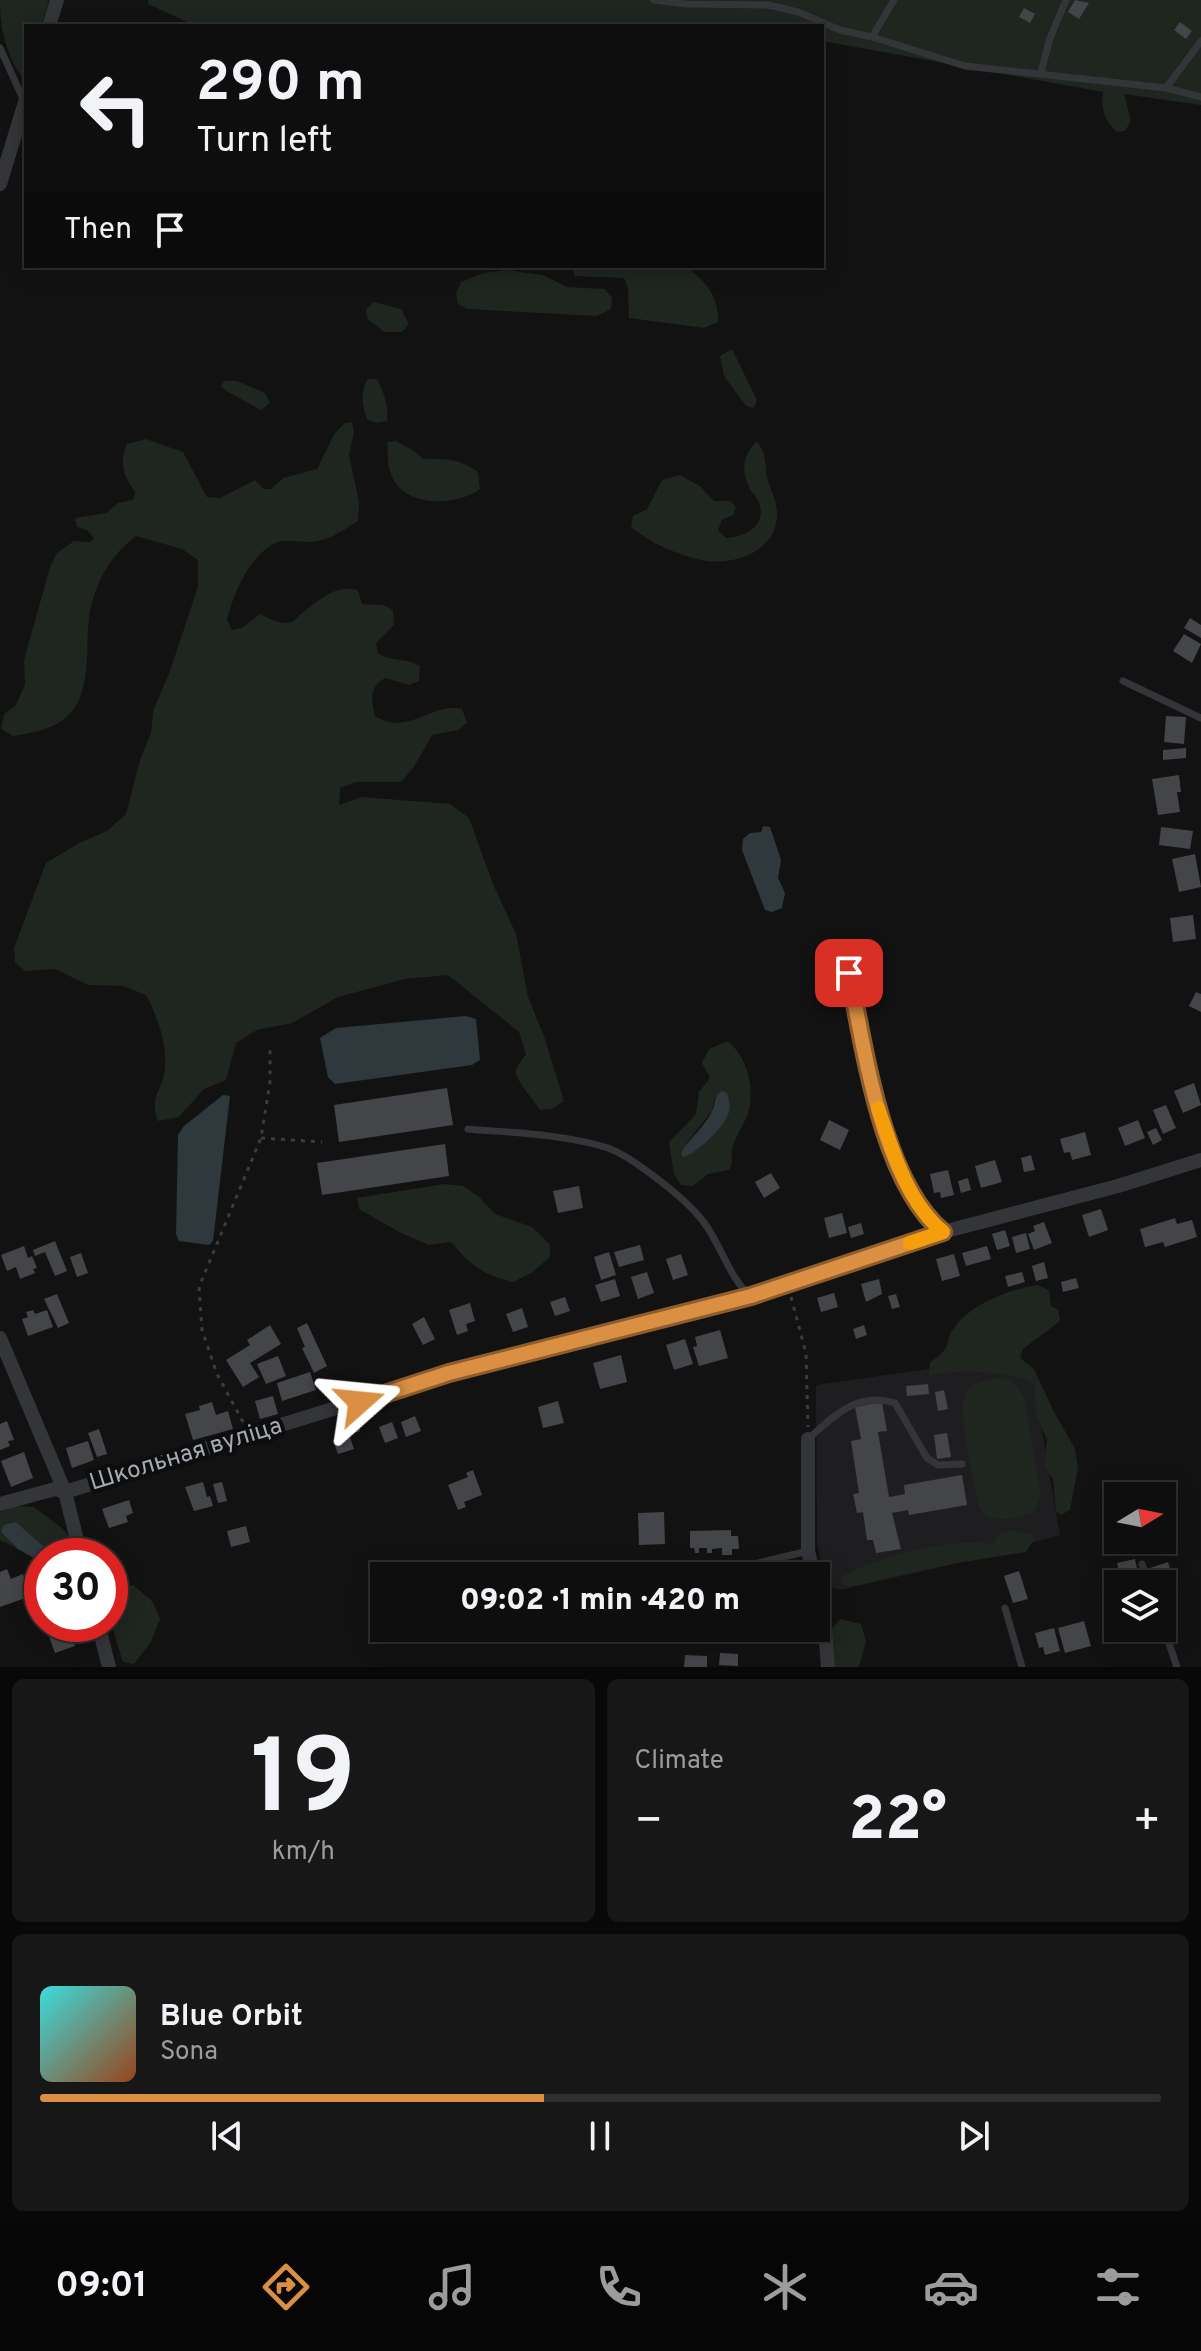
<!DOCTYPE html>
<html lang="en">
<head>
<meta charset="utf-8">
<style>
  :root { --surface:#0e0e0e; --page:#171717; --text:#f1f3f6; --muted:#9b9c9e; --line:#2e2e2e; --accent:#da8f43 }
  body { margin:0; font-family:Overpass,sans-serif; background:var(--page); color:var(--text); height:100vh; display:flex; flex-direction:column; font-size:30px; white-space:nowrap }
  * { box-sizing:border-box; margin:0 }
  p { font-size:26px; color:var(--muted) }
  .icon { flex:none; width:44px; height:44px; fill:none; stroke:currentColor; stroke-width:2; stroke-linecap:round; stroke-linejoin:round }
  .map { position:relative; height:1667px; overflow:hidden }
  .side { display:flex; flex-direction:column; gap:12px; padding:12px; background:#080808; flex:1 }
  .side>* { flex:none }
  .banner { position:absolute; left:24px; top:24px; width:800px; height:244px; border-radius:0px; box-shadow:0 4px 20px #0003,0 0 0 2px var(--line); background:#0e0e0e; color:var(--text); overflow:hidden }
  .needle { width:52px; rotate:80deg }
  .fabs { position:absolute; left:1104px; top:1482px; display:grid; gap:16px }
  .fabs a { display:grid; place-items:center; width:72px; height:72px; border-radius:0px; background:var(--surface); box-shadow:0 4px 20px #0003,0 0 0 2px var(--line); font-size:40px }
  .speed { position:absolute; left:24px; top:1538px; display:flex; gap:16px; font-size:40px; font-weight:700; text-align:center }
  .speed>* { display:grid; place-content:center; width:104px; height:104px; border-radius:50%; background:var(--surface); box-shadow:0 4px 20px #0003,0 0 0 2px var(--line); line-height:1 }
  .speed .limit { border:12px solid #d22; background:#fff; color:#111 }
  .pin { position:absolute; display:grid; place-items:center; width:68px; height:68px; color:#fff; margin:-34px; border-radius:16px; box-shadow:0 4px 12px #0006 }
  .me { position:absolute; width:88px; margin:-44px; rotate:72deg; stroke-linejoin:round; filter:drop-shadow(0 0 6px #0008) }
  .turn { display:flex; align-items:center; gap:28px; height:168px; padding:0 40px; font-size:36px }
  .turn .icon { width:104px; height:104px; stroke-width:2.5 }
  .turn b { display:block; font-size:56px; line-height:68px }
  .then { display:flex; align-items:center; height:76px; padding:0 40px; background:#0003; gap:16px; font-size:30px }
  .big { font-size:60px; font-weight:800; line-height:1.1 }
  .side .card { flex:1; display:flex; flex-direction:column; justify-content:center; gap:12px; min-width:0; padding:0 28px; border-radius:12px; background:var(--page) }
  .side .dial { align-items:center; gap:0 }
  .dial b { font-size:104px; line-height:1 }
  .song { display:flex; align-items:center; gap:24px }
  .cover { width:96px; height:96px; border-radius:12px; background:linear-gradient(135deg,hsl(180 70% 55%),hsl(20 70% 35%)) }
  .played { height:8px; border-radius:4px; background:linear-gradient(90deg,var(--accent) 45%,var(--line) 45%) }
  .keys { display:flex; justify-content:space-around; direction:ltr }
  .heat { display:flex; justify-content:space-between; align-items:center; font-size:44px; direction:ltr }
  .side .tiles { flex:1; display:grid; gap:12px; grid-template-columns:1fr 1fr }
  .card:last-child { grid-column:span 2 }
  .trip { position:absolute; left:370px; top:1562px; width:460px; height:80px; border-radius:0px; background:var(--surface); box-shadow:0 4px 20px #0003,0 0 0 2px var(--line); font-weight:800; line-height:80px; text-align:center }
  .menu { display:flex; height:128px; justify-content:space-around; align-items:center; background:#060606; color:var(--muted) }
  .menu .icon { width:56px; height:56px }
  .menu .active { color:var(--accent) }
  .menu b { font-size:36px; color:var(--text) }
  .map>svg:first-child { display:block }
  .built { fill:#1e1e20 }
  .green { fill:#1f251f; fill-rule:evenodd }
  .water { fill:#2f383c }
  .building { fill:#444548 }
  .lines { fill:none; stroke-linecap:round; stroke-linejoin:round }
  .path { stroke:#3a3c3f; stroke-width:3; stroke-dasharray:4 6; stroke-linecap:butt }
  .service { stroke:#333538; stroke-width:7 }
  .minor { stroke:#333538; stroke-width:14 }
  .route-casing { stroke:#8e5d2c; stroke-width:20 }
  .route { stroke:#da8f43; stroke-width:14 }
  .slow { stroke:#f59e0b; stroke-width:14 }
  .labels { text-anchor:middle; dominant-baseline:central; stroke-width:8; stroke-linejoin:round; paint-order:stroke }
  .street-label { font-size:24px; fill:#a5abb2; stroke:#0d0d0e }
</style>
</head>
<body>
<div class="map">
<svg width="1201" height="1667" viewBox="0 0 1201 1667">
  <rect width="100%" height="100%" fill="#121213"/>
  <path class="built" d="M963,1364L1032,1372L1060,1535L971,1560L840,1590L826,1585L817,1543L816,1385Z"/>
  <path class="green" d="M0,0H49L41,26H26V72L24,80C6,56 0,29 0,0Z
    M148,0H1201V105L1124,94L1131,121L1125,131L1117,132C1104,119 1101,109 1103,92L822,41V26H196L148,4Z
    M571,266H685C705,280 719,296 718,322L704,328L629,318L628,288L624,278L575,276Z
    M506,270L543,275L567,287L605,289L612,298L611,309L597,316L467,309L458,304L456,293L461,282L484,273Z
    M374,302L401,309L409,324L402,332H384L368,319L366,310Z
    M732,349L757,400L754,408L746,406L724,376L720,356Z
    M368,379H377C384,393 389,406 387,421L376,423L367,419C362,406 360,391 368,379Z
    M224,381H237L265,393L270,403L261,410L226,391L221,386Z
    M352,422L354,432L349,455L359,502L358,521C340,532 328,542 307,542C299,542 289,540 282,541C252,548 233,594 227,620L232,630L242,628L260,614C268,618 282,626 291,622C295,621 298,616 301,614C320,600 334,584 358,590L362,604L383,605L393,610L394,625L376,643L378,653C389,662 406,657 420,666L419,681L409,685L385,678C369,688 371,699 375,716C409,737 431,702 462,709L467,723L458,730L432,735L414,767L401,782H356L340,788L339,805L362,797L450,804L469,818L493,884L516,934L528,997L544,1036L564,1101L552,1109L540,1110C535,1101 515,1080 516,1071C517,1066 523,1058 526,1054L519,1032L448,975L405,979L338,997L292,1023L257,1030L236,1043L226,1080L204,1089L179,1117L158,1121C148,1096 164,1090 165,1067C167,1043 157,1016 146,995L123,986L88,985L55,969L25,971L15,962L14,948L46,863L79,843L107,831L126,814L140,760L151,733L153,711L170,671L198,587V560L182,549L136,536C112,555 101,573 92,602C87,620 88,639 87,657C85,712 66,729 13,736L1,729L4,714L16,705L25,684L24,660L50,567L57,553L74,541L90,542L94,538L87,530L77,527L75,518L106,513L118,503L133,500L135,492C123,475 119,464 127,444L146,439L183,452L207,497L220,498L255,480L264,489H271L283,478L317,469L335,433L345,423Z
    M396,441L411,449L423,459C445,458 460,459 478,472L480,489C456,507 403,508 391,474C387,465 388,452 387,442Z
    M757,441C769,459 763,463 768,481C772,492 778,504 777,517C775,554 728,568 697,559C673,553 649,542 631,527L633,516L647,509L662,480L680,475L700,486L714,501H731L736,507L733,515L722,520L718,530L726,538C745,537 767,526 759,503C757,497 751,492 749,487C740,469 744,454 757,441Z
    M728,1041C746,1057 753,1081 750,1105C748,1119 737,1133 733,1146C730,1156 734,1162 729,1170L708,1174L693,1186L681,1185L674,1174L669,1142L696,1114L699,1092L710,1078L702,1063L709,1049ZM715,1097L723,1123L685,1145L712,1111Z
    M445,1184L464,1186L480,1198L495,1214L532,1227L550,1245V1257L533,1272L513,1282C482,1274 472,1267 451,1242L429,1245L399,1232L359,1209L357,1198Z
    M1037,1285L1049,1290L1051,1306L1058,1310L1060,1321L1023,1349L1020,1358L1034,1369L1052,1408L1075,1449L1078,1468L1070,1510L1061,1515L1056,1512L1053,1479L1044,1466L1047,1440L1036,1414L1034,1384C1009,1370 954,1369 928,1376L930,1362C955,1346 942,1345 954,1328C972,1303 1009,1290 1037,1285Z
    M993,1378L1013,1380L1025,1398L1041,1494L1035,1511C1018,1519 1004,1521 986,1517L978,1504C974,1482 956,1410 966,1392C971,1383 984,1381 993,1378Z
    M15,1506L34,1507L63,1529L70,1538L67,1551L52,1554L16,1522L1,1532L18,1549L0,1540V1512Z
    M1010,1530L1032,1534L1034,1539L1026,1552L951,1564L849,1587L840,1582L842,1576C888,1555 941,1538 992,1544L1000,1533Z
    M133,1585L153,1602L160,1619L151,1642L134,1664L123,1662C119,1648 102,1604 115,1593C119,1590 127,1587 133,1585Z
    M840,1619L861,1624L866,1641L859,1667H831V1630Z"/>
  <path class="water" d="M763,826L770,827L781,860L778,878L785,893L782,908L772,912L765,910L742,850L743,839L750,833L761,832Z
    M466,1016L476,1019L480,1060L472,1065L335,1084L328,1077L320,1038L336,1028Z
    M722,1091L727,1093C729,1099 731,1106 729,1112C724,1127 698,1153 683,1157L681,1153C689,1138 707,1125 713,1109C716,1100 714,1097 722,1091Z
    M223,1095L230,1096L213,1241L209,1245L179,1241L176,1234L178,1135L184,1126Z
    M16,1522L52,1554V1556H42V1563L18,1549L1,1532L4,1525Z"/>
  <path class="building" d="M1075,0L1089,3L1079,19L1068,12Z
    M1024,8L1035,14L1030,23L1019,17Z
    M1180,22L1192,31L1186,39L1174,30Z
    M1190,618L1201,625V638L1184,628Z
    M1184,634L1201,644L1192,663L1173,651Z
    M1166,716L1186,717L1184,744L1164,742Z
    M1186,748V758L1163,760V750Z
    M1179,775L1181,792H1177L1180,812L1158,815L1152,779Z
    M1161,827L1193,831L1190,849L1159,845Z
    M1195,854L1201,887L1179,892L1172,859Z
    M1193,915L1196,939L1173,942L1170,918Z
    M861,950L865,965L852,968L849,953Z
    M1196,992L1201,994V1012L1189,1006Z
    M1194,1083L1201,1105L1183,1113L1174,1091Z
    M447,1088L453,1125L339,1142L334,1105Z
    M1166,1105L1176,1128L1163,1134L1153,1110Z
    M829,1120L849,1130L840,1150L820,1140Z
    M1138,1120L1145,1138L1125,1146L1118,1128Z
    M1156,1128L1162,1140L1153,1145L1147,1132Z
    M1085,1132L1091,1155L1072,1160L1070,1152L1064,1153L1060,1139Z
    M445,1144L449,1176L322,1195L317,1163Z
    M1031,1155L1035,1170L1024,1172L1021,1158Z
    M995,1160L1002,1182L981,1188L975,1166Z
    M948,1170L954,1195L941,1198L940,1192L934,1193L930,1174Z
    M771,1173L780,1188L764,1198L755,1182Z
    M968,1178L971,1190L961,1193L958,1181Z
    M579,1186L583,1208L558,1213L553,1191Z
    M1101,1209L1108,1230L1089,1237L1082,1215Z
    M842,1213L847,1233L829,1238L824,1218Z
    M1175,1218L1177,1224L1192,1220L1197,1237L1165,1247L1163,1242L1145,1247L1140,1229Z
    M1044,1222L1052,1243L1034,1250L1028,1234L1035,1231L1033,1226Z
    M861,1223L864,1234L851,1238L848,1227Z
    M1005,1230L1010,1246L997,1250L992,1234Z
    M1026,1233L1030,1249L1016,1253L1012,1237Z
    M55,1241L67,1271L55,1276L45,1252L35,1256L33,1250Z
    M640,1245L644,1260L619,1267L614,1252Z
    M24,1246L28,1258L32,1256L37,1268L33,1269L35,1273L20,1279L16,1267L7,1271L1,1255Z
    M987,1246L991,1259L966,1266L962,1253Z
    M609,1252L616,1275L601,1280L594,1257Z
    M81,1253L88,1273L77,1277L70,1257Z
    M681,1254L688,1275L673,1280L666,1259Z
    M954,1254L960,1276L942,1281L936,1259Z
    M1044,1262L1048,1278L1036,1281L1032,1266Z
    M647,1272L654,1293L638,1299L631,1277Z
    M1022,1272L1025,1282L1008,1287L1005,1276Z
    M1076,1278L1079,1288L1063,1292L1061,1282Z
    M615,1279L620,1296L601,1302L595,1285Z
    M879,1279L882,1294L866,1302L861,1284Z
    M834,1293L838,1307L821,1312L817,1298Z
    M57,1294L69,1323L58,1328L44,1299Z
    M896,1294L900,1307L892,1309L888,1296Z
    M565,1297L570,1311L555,1316L550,1302Z
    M470,1303L475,1321L466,1324L468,1331L457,1335L449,1310Z
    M522,1308L528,1327L513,1332L506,1314Z
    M33,1310L35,1314L47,1310L53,1327L28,1336L22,1319L28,1317L26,1312Z
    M424,1317L435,1339L423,1345L412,1324Z
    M307,1323L327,1366L314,1373L302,1348L305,1347L297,1328Z
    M270,1325L281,1344L250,1363L259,1377L243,1387L226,1360L250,1345L247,1340Z
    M864,1325L867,1335L856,1339L853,1329Z
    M720,1330L728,1358L699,1366L693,1347L697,1346L695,1337Z
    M685,1339L693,1364L674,1370L666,1345Z
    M621,1355L627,1382L600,1389L593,1363Z
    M278,1356L286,1376L266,1384L257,1364Z
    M310,1372L316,1390L282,1401L277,1383Z
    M928,1384L929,1394L907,1396L906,1386Z
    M944,1390L948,1409L938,1411L935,1392Z
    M273,1396L278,1414L260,1419L255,1401Z
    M558,1401L564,1423L543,1428L538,1407Z
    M212,1402L216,1415L228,1411L233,1429L193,1440L185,1414L200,1410L199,1406Z
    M882,1402L887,1431L878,1432L889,1497L905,1494L904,1485L962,1475L967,1505L909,1515L908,1510L892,1513L901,1549L876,1553L873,1540H867L863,1512L857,1513L853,1494L859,1493L851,1441L861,1439L855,1407Z
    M415,1416L421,1431L406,1437L401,1422Z
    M357,1418L360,1431L352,1434L348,1421Z
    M7,1421L14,1440L8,1441L10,1446L0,1450V1424Z
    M392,1422L398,1438L385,1443L379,1427Z
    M99,1429L107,1454L97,1457L88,1433Z
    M947,1433L951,1457L937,1459L934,1435Z
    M349,1434L354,1449L338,1454L333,1440Z
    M88,1441L94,1460L72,1468L66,1448Z
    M24,1452L33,1478L11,1487L1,1461Z
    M473,1470L482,1495L464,1502L466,1507L458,1510L448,1485L468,1477L466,1473Z
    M203,1482L207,1497L210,1496L213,1506L194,1511L185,1487Z
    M222,1482L227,1501L218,1503L213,1484Z
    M129,1500L133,1513L126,1516L128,1522L109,1528L102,1509Z
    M664,1512L665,1544L639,1545L638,1513Z
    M246,1526L250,1542L231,1547L227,1531Z
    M731,1530V1536H738L739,1549H732V1555H722V1548L712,1549V1553H707V1548H699V1553H695L694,1548H690V1531Z
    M1135,1559L1138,1573L1120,1577L1117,1563Z
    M1168,1562L1175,1586L1162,1589V1584H1154L1150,1568Z
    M7,1569L11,1579L23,1574L31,1596L0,1607V1572Z
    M1019,1571L1028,1599L1013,1603L1004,1576Z
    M1084,1621L1091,1646L1065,1653L1058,1628Z
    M63,1625L64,1629L68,1627L75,1646L55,1653L47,1631Z
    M1054,1628L1060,1651L1045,1655L1043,1647L1039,1648L1035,1633Z
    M720,1653L738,1654V1666L719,1665Z
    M685,1655L707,1656V1667H684Z"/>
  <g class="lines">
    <path class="path" d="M261,1138L322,1142
      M791,1297L806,1353L808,1427
      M243,1422L217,1374L202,1330L199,1287L261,1138L270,1082V1049"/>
    <path class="service" d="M654,0L685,4L768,5L798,12L840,30L872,37L965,66L1166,88L1201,97
      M872,37L894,0
      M0,48L24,101
      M1041,72L1050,38L1066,0
      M1166,88L1201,41
      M1123,681L1201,718
      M849,973C864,1047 882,1182 943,1232
      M468,1129C514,1133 563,1134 608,1148C631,1156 680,1195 696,1213C719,1237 726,1273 749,1295
      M808,1439C834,1416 857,1391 895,1403L927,1458L938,1465L962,1464
      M1142,1564L1149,1584
      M689,1569L742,1567L808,1551
      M1005,1608L1022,1667
      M1162,1623L1177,1667"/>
    <path class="minor" d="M49,26L57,0
      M0,184L26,99
      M0,1338L65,1492L81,1556
      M808,1439V1551L814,1576
      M0,1504L55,1489L65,1492L449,1373L751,1296L943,1232L1118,1186L1201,1160
      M816,1584L824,1619L828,1667
      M98,1624L109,1667"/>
  </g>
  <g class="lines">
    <g class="route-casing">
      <path id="route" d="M360,1402L449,1373L751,1296L943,1232C882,1182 864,1047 849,973"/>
    </g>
    <use href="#route" class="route"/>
    <path class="slow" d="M878,1108C893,1151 907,1202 943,1232L910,1243"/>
  </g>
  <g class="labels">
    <g class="street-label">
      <text transform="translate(186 1455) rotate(-17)">Школьная вуліца</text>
    </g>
  </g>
</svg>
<div class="fabs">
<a><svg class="needle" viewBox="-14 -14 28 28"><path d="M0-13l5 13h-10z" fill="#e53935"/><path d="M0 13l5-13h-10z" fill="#9b9c9e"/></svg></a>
<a><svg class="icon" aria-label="layers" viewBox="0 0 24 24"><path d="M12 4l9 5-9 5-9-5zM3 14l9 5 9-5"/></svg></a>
</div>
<div class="speed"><div class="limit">30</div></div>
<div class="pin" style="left:849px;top:973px;background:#d93025"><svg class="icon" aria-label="arrive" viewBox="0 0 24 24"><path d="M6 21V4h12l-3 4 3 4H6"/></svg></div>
<svg class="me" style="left:360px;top:1402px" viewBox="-20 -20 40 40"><path d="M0-17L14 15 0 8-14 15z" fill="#da8f43" stroke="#fff" stroke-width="4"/></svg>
<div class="trip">09:02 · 1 min · 420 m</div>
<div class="banner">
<div class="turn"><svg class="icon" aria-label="left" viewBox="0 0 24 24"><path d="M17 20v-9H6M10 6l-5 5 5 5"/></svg><div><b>290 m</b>Turn left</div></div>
<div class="then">Then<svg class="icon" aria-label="arrive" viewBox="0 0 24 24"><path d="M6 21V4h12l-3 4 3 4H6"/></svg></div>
</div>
</div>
<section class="side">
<div class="tiles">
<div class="card dial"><b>19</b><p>km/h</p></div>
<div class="card"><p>Climate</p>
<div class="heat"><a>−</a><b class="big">22°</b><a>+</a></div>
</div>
<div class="card">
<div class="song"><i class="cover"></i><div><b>Blue Orbit</b><p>Sona</p></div></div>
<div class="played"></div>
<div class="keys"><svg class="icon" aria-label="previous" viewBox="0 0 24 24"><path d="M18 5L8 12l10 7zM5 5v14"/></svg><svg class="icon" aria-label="pause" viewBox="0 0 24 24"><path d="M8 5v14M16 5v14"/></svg><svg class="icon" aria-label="next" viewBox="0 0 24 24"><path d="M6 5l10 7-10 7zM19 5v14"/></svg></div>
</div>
</div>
</section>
<nav class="menu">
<b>09:01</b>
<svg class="icon active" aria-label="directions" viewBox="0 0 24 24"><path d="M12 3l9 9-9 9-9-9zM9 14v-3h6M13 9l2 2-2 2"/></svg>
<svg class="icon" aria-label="music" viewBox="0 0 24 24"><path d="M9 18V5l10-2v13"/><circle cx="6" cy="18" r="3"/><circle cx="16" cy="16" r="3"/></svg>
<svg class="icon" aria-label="phone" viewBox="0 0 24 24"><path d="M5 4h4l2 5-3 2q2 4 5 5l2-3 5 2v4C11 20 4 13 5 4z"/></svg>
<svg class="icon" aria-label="climate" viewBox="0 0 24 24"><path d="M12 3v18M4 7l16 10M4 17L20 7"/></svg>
<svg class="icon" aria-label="car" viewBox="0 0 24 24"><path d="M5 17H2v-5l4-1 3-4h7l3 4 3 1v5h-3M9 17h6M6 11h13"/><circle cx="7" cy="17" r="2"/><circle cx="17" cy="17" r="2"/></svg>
<svg class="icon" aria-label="filters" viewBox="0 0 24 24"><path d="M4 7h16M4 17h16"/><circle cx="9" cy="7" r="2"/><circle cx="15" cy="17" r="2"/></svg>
</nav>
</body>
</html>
